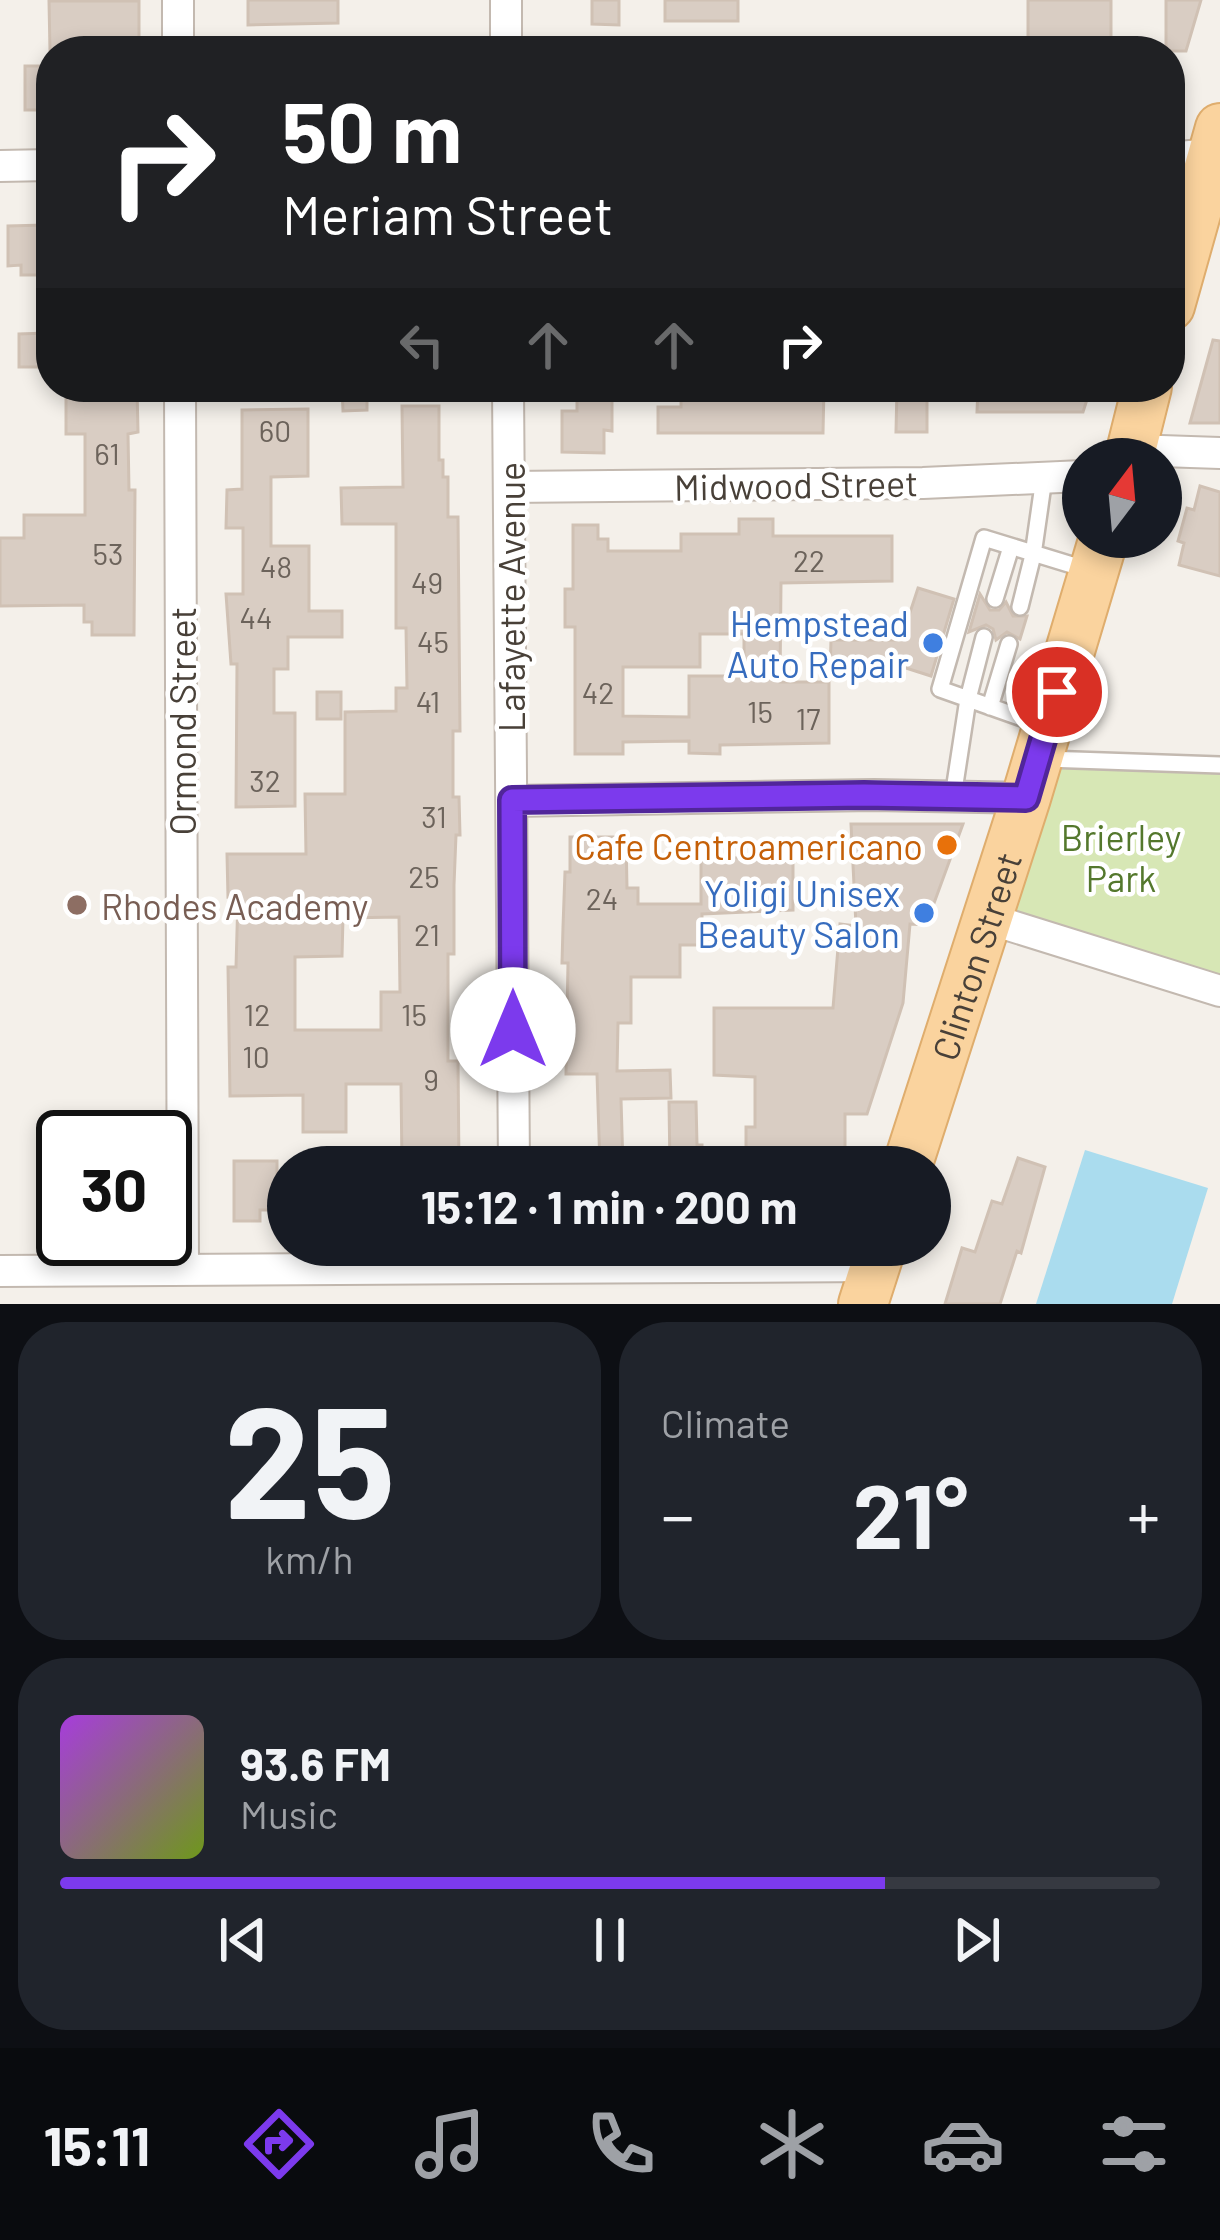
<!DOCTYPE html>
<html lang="en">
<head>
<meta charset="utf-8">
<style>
  :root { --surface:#171b24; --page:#20242c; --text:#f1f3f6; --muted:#9ea1a6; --line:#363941; --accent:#7c3aed }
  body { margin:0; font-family:Barlow,sans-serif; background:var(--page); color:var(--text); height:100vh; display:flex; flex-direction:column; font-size:45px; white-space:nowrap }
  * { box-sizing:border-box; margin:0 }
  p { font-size:39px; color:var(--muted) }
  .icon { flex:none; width:66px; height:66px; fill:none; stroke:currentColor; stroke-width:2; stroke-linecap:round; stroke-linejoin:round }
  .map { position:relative; height:1304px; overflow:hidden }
  .panel { display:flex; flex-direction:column; gap:18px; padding:18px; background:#0d0f14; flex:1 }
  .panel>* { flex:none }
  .guide { position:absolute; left:36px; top:36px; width:1149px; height:366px; border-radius:48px; box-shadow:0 6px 18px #0003; background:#202124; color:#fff; overflow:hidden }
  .needle { width:78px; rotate:16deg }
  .controls { position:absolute; left:1062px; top:438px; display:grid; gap:24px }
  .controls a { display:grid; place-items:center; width:120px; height:120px; border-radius:50%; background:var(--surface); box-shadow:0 6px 18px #0003; font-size:60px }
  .speed { position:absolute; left:36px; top:1110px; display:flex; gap:24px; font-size:60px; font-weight:700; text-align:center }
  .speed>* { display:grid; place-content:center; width:156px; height:156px; border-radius:50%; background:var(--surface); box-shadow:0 6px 18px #0003; line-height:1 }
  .speed .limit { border:6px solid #111; border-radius:18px; background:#fff; color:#111 }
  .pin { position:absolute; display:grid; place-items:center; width:102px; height:102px; color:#fff; margin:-51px; border:6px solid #fff; border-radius:50%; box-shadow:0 3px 12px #0007 }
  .me { position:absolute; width:132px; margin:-66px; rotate:0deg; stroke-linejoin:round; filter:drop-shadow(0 0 9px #0008) }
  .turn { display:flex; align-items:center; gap:42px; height:252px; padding:0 48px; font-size:54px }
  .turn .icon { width:156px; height:156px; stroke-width:2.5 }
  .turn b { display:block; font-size:84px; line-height:102px }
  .lanes { display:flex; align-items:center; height:114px; padding:0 48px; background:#0003; justify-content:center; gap:60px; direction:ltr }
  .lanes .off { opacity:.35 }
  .big { font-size:90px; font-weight:700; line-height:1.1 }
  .panel .widget { flex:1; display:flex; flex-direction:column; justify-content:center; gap:18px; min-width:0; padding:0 42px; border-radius:48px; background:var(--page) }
  .panel .dial { align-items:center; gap:0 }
  .dial b { font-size:156px; line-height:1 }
  .song { display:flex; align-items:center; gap:36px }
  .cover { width:144px; height:144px; border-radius:18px; background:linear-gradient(135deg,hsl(280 70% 55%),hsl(80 70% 35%)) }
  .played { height:12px; border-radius:6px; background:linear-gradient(90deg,var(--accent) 75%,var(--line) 75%) }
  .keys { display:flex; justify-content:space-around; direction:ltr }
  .heat { display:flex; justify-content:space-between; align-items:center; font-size:66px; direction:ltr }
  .panel .tiles { flex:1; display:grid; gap:18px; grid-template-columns:1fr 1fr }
  .widget:last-child { grid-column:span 2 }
  .trip { position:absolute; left:267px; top:1146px; width:684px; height:120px; border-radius:60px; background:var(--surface); box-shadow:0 6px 18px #0003; font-weight:700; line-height:120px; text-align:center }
  .dock { display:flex; height:192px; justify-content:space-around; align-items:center; background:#090b0e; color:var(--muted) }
  .dock .icon { width:84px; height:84px }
  .dock .active { color:var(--accent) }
  .dock b { font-size:54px; color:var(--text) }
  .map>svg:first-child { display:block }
  .green { fill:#d7e7b5 }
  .water { fill:#aadcee }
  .building { fill:#d9cdc3; stroke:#d0c1b4; stroke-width:3; fill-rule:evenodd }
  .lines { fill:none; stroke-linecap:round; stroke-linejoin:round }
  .lane-casing { stroke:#c3b9b0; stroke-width:20 }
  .street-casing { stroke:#c3b9b0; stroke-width:34 }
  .primary-casing { stroke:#dfad6d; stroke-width:52 }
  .lane { stroke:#fff; stroke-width:15 }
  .street { stroke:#fff; stroke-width:30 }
  .primary { stroke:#fad39e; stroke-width:48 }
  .route-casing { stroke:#51269a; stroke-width:30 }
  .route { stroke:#7c3aed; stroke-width:21 }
  .shop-dot { fill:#3f7fe0; stroke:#fff; stroke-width:4.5 }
  .food-dot { fill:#e8710a; stroke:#fff; stroke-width:4.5 }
  .education-dot { fill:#8d6e63; stroke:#fff; stroke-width:4.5 }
  .labels { text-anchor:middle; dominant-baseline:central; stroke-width:9; stroke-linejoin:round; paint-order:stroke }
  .number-label { font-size:30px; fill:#6c635b }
  .street-label { font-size:36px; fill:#484038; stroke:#fff }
  .shop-label { font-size:36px; fill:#366cbe; stroke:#fff; text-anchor:end }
  .park-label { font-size:36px; fill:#54782d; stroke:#fff }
  .food-label { font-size:36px; fill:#c56008; stroke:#fff; text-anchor:end }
  .education-label { font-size:36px; fill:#785e54; stroke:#fff; text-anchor:start }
</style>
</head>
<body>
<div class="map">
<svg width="1220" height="1304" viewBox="0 0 1220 1304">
  <rect width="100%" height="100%" fill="#f4f0ea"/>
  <path class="green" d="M1037,758L1220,761V991L986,918Z"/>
  <path class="water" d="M1085,1150L1208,1188L1172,1304H1036Z"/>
  <path class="building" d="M248,0H338V23L248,25Z
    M592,0H619V25L592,24Z
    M665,0H738V21H665Z
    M1028,0H1111V51H1028Z
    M1166,0H1201L1186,51H1166Z
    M49,1H139V51H50Z
    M25,66H51V110H25Z
    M44,225V275H21V265L8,266V226Z
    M47,333V367H19V334Z
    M1213,340L1220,341V423H1190Z
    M66,387L137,388L138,432L128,434L129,490H135L134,635H92V622H84V605L0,606V538H24V515H85V434H66Z
    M342,387H367V410L343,411Z
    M577,387H612V431L604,430V453L562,452V411H577Z
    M681,387H824L823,433H658V407H681Z
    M897,387H927V432H896Z
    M978,387H1091L1083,412H977Z
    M402,406H439V460H443V477H448V517H458L460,731H453V797H459L460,835H456L454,885V954H448V1061H458L459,1167H402L401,1084H346V1132H303V1095L230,1096L228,967H236L238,896L228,897L227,854H306L305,794H345V712L396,711V688H407L406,628H396V524H342L341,488L403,487ZM399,917L400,992H381V1030H295V957L342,956L343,918Z
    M308,409V476L271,477V546H309V611H342V637H288V669H274V713H295V806L236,807L237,664H231L226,594H243V528H226L227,490L242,489V410Z
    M1200,486L1220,492V576L1179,565L1184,543L1178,541L1187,508L1194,510Z
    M739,519H773V536H892V581L781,583L780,682H829V743L720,745V754L689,753V741L623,742V754H575V627H565V589H573V525H598V539H608V551H681V534H739ZM700,634H744V676H689V717L623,716V667H700Z
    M918,588L954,599L931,676L878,659V675L830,674L831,640H901Z
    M980,594L990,610H999L1006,602L1013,616H1027L1020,639L1007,632L996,640L993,629L986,625L969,632Z
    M317,692H341V719H317Z
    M851,824H963L926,925L910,924L903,1003L867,1114H845V1167H746V1127H755V1077L714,1075V1008H833L840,924L856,926Z
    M570,837H626L627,888H638V904H701V859L761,857V843H793V910L702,914V945H680V977H631V1023H618L617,1071L670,1070L671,1098L621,1099L623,1167H600L597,1074H566L568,963H562L563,927L565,872H570Z
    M669,1102H696L697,1145H702V1167H670Z
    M1018,1158L1045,1167L1021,1253L1017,1251L1000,1304H945L962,1248L975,1252L992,1201L1002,1204Z
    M234,1161H277V1176L288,1175V1198L277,1199L278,1210H260V1221H234Z"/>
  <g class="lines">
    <g class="lane-casing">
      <path id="lane" d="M995,599L1011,547
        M1020,607L1033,555L1044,478
        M990,707L1009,644
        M1042,725L940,689L984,538L1085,569
        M1046,759L1220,765
        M953,797L968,699L984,637"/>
    </g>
    <g class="street-casing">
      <path id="street" d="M178,0V51
        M506,0V51
        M1170,158L1220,153
        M0,166L51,165
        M180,387L183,1270
        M508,387L514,1167
        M1132,450L1220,453
        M509,487L923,483L1083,476
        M512,801L874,795L1026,798
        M986,918L1220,991
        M0,1271L875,1266"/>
    </g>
    <g class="primary-casing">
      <g id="primary">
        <path d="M1170,306L1220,128"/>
        <path d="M1129,459L1147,387"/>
        <path id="s1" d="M907,1167L1026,798L1104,537"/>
        <path d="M863,1304L882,1245"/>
      </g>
    </g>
    <use href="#lane" class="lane"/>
    <use href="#street" class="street"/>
    <use href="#primary" class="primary"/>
  </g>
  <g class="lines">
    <g class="route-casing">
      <path id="route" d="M513,1030L512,800L864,795L1026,798L1057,692"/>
    </g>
    <use href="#route" class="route"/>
  </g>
  <g class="shop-dot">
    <circle cx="933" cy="643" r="12"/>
    <circle cx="924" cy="913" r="12"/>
  </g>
  <circle class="food-dot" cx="947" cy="845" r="12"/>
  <circle class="education-dot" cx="77" cy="905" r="12"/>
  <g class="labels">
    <g class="number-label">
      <text x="275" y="430">60</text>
      <text x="107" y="453">61</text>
      <text x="108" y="553">53</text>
      <text x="809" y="560">22</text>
      <text x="276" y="566">48</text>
      <text x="427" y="582">49</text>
      <text x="256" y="617">44</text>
      <text x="433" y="641">45</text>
      <text x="598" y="692">42</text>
      <text x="428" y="701">41</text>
      <text x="760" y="711">15</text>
      <text x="808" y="718">17</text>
      <text x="265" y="780">32</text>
      <text x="434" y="816">31</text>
      <text x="424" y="876">25</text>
      <text x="602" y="898">24</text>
      <text x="427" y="934">21</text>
      <text x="257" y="1014">12</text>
      <text x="414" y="1014">15</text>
      <text x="256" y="1056">10</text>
      <text x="431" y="1079">9</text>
    </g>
    <g class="street-label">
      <text transform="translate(796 484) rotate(-1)">Midwood Street</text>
      <text transform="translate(510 597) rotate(-90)">Lafayette Avenue</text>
      <text transform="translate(181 721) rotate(-90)">Ormond Street</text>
      <text stroke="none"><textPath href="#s1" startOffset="222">Clinton Street</textPath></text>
    </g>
    <g class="shop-label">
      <text x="909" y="622">Hempstead<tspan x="909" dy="41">Auto Repair</tspan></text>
      <text x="900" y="892">Yoligi Unisex<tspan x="900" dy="41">Beauty Salon</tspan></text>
    </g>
    <g class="park-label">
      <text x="1121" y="836">Brierley<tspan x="1121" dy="41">Park</tspan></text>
    </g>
    <g class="food-label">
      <text x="923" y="845">Cafe Centroamericano</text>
    </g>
    <g class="education-label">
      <text x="101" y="905">Rhodes Academy</text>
    </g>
  </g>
</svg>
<div class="controls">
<a><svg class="needle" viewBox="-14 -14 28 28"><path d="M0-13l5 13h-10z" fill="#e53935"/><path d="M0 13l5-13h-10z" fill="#9ea1a6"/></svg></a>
</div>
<div class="speed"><div class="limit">30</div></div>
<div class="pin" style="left:1057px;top:692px;background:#d93025"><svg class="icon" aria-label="arrive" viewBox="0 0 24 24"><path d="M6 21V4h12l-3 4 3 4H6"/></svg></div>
<svg class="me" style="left:513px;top:1030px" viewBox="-20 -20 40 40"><circle r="19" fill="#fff"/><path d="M0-13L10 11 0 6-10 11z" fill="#7c3aed"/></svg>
<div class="trip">15:12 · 1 min · 200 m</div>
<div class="guide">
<div class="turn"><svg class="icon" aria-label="right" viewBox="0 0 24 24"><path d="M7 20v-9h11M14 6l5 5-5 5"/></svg><div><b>50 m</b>Meriam Street</div></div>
<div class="lanes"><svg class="icon off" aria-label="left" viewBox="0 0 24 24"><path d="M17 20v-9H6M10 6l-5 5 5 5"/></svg><svg class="icon off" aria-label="ahead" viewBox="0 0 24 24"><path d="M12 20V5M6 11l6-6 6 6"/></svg><svg class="icon off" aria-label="ahead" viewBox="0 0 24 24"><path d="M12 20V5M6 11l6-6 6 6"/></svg><svg class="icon" aria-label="right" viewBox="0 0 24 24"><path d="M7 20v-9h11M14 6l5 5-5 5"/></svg></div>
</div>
</div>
<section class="panel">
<div class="tiles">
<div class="widget dial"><b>25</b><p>km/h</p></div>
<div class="widget"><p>Climate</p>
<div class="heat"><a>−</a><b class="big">21°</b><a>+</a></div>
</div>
<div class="widget">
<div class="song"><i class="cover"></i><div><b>93.6 FM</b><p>Music</p></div></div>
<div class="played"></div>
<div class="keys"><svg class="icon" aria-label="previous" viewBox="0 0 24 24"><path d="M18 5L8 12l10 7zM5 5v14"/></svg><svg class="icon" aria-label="pause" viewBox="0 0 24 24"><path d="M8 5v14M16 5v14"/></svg><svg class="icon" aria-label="next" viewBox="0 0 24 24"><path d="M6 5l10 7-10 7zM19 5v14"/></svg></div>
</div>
</div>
</section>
<nav class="dock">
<b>15:11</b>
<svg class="icon active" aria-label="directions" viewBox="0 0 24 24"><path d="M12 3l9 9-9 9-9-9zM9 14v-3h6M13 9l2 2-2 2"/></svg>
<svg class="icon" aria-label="music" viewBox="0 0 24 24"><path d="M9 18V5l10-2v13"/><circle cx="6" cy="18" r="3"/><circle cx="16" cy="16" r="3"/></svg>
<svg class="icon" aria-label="phone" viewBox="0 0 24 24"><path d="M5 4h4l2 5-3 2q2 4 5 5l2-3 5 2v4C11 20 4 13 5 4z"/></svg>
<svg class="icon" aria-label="climate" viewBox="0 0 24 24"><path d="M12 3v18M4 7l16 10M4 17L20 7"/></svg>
<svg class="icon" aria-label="car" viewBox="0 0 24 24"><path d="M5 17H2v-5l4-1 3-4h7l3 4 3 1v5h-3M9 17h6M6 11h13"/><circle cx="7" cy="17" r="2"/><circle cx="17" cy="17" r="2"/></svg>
<svg class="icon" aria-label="filters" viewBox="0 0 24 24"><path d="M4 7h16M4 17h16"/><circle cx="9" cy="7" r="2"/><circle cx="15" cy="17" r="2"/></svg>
</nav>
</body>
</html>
